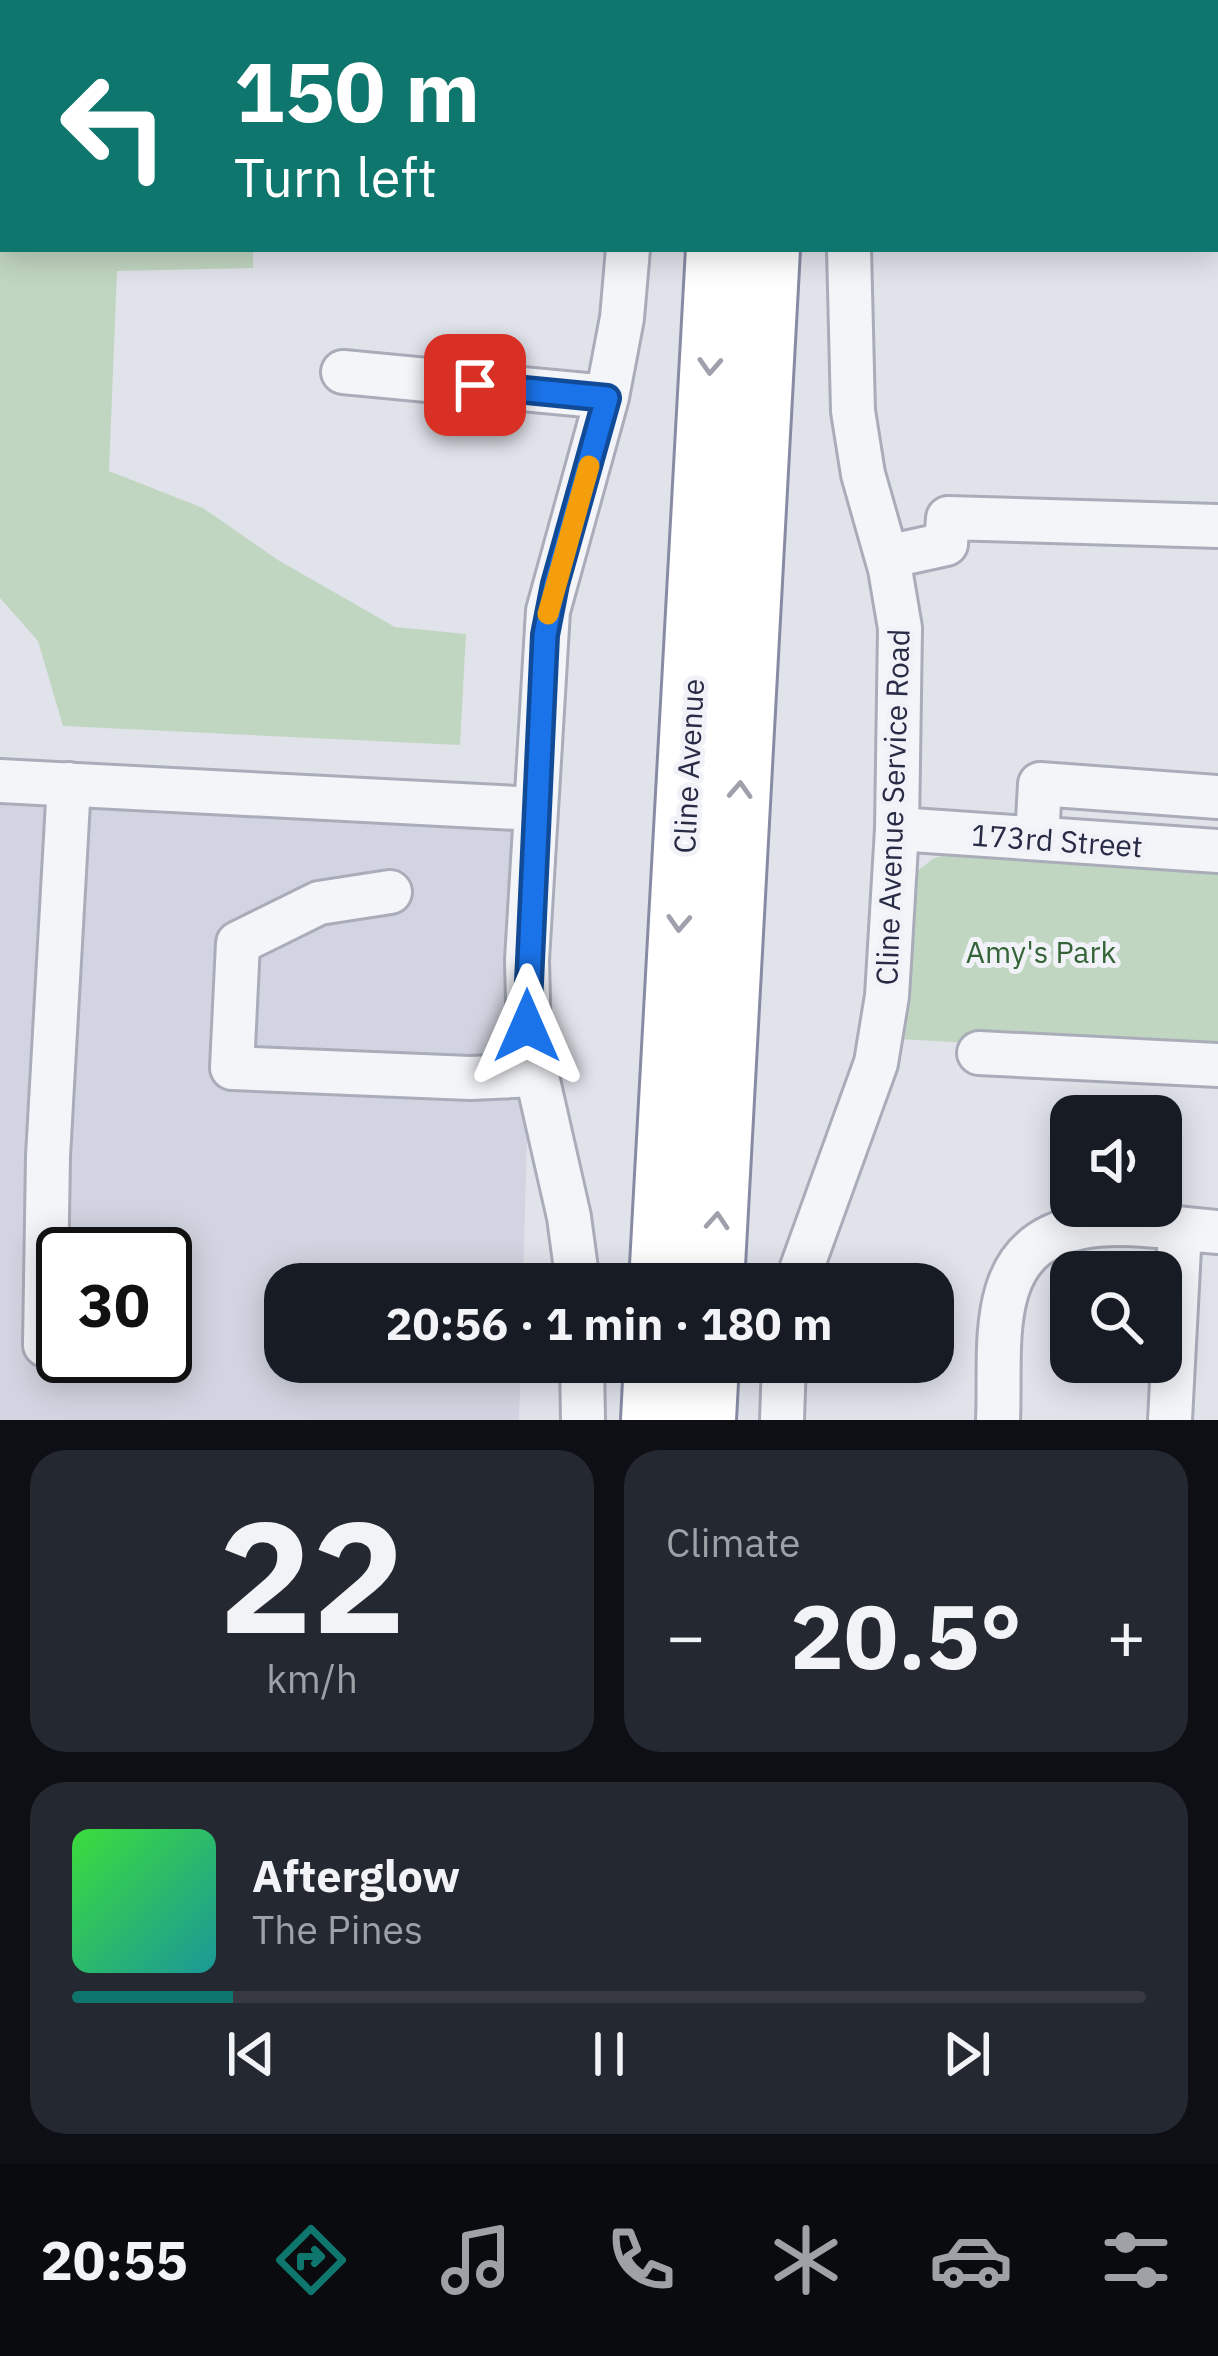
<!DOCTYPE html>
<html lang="en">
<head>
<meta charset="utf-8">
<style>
  :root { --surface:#171b24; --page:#242831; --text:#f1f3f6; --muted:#9ea1a6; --line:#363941; --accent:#0f766e }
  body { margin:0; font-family:"IBM Plex Sans",sans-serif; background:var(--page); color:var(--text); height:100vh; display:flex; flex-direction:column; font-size:45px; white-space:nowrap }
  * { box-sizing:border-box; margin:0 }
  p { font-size:39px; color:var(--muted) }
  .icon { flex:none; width:66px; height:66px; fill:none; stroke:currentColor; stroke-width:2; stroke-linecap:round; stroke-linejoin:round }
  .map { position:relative; height:1420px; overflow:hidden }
  .sheet { display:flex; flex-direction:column; gap:30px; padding:30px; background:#0d0f14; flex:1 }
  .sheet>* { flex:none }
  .top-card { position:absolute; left:0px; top:0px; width:1218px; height:252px; box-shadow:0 6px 30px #0003; background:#0f766e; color:#fff; overflow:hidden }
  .fabs { position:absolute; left:1050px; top:1095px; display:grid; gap:24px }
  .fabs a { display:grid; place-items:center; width:132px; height:132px; border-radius:24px; background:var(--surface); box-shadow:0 6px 30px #0003; font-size:60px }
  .speed { position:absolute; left:36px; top:1227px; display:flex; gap:24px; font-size:60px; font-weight:700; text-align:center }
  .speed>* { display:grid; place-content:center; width:156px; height:156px; border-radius:50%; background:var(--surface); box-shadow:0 6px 30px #0003; line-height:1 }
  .speed .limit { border:6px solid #111; border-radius:18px; background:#fff; color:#111 }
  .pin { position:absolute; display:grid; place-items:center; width:102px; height:102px; color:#fff; margin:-51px; border-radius:24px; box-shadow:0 6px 18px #0006 }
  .me { position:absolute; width:132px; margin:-66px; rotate:0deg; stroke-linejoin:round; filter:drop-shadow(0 0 9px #0008) }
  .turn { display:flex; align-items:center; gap:42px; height:252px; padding:0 36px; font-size:54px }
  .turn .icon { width:156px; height:156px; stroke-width:2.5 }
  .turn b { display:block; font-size:84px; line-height:102px }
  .big { font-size:90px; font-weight:700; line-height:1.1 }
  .sheet .card { flex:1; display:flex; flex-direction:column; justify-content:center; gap:18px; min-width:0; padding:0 42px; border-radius:36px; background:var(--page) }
  .sheet .dial { align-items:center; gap:0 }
  .dial b { font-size:156px; line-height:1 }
  .song { display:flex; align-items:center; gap:36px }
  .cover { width:144px; height:144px; border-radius:18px; background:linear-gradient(135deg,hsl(120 70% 55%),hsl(180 70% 35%)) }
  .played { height:12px; border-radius:6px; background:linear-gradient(90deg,var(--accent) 15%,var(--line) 15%) }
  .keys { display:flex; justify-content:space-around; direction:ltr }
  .heat { display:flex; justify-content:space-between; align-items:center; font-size:66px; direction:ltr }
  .sheet .tiles { flex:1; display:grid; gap:30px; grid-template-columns:1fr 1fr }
  .card:last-child { grid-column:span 2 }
  .trip { position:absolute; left:264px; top:1263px; width:690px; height:120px; border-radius:36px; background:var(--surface); box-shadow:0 6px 30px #0003; font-weight:700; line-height:120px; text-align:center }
  .tab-bar { display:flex; height:192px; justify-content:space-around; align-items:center; background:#090b0e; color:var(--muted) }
  .tab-bar .icon { width:84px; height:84px }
  .tab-bar .active { color:var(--accent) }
  .tab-bar b { font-size:54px; color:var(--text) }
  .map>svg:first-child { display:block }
  .built { fill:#d2d5e1; fill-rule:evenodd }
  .green { fill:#c1d6c1 }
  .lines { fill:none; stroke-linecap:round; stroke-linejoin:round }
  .minor-casing { stroke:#a9acb9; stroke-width:48 }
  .highway-casing { stroke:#878ba4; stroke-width:66 }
  .minor { stroke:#f4f5f9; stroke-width:42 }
  .highway { stroke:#fff; stroke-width:60 }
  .oneway { stroke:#9ea0ab }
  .route-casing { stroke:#114b97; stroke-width:30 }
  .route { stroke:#1a73e8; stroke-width:21 }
  .slow { stroke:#f59e0b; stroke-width:21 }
  .labels { text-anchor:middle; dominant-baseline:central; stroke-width:10; stroke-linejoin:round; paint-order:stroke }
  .street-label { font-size:30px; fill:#272b45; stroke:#f1f2f8 }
  .park-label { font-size:30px; fill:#336336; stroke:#f1f2f8 }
</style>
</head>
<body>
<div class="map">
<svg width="1218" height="1420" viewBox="0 0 1218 1420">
  <rect width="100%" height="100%" fill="#e1e3eb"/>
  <path class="built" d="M0,782L536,809L523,1284H285V1362H521L519,1420H0ZM63,1254H165V1356H63Z"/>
  <path class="green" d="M0,0L83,3H3V249H253V268L117,271L109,471L203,508L278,560L395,627L466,634L460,745L63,726L38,641L0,598Z
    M936,0H1218V193L1215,3H936Z
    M964,851L1218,867V1057L899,1039L915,873L934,858Z"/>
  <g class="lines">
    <g class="minor-casing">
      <path id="minor" d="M636,3V0
        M861,3V0
        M343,372L607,397
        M887,557L946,544L948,518L1218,526
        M0,781L536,809
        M897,829L1218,851
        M1037,838L1040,784L1218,797
        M390,892L319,903L238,943L232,1068L470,1078L537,1075
        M979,1053L1218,1065
        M578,1284L569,1217L529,1041L527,960L548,611L607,397L622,318L628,249
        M796,1284L876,1063L887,996L897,829L900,628L890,569L863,474L853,411L849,249
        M45,1345L48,1156L69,784
        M582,1362L583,1420
        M782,1420L784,1362
        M998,1420C1000,1379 995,1330 1007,1291C1035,1199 1147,1227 1218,1232
        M1170,1420L1180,1229"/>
    </g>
    <g class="highway-casing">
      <path id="highway" d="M730,3V0
        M782,3V0
        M660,1284L717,249
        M713,1284L769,249
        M652,1420L655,1362
        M705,1420L708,1362"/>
    </g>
    <use href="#minor" class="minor"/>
    <use href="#highway" class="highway"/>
  </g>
  <defs><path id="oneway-chevron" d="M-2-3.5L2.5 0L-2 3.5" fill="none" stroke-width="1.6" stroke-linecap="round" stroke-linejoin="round" transform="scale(3)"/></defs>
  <g class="oneway">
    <use href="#oneway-chevron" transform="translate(710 366) rotate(93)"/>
    <use href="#oneway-chevron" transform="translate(740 790) rotate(-87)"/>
    <use href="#oneway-chevron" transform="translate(679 923) rotate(93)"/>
    <use href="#oneway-chevron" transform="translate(717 1221) rotate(-86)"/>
  </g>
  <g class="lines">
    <g class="route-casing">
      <path id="route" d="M475,385L607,398L555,584L545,635L527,1026"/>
    </g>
    <use href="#route" class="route"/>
    <path class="slow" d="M548,614L589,466"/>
  </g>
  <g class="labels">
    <g class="street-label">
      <text transform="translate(688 766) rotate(-87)">Cline Avenue</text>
      <text transform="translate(892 807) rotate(-88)">Cline Avenue Service Road</text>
      <text transform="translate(1057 840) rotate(4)">173rd Street</text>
    </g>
    <g class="park-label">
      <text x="1041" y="951">Amy's Park</text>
    </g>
  </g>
</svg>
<div class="fabs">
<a><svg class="icon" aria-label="sound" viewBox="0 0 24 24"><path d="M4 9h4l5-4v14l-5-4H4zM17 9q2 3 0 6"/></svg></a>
<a><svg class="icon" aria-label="search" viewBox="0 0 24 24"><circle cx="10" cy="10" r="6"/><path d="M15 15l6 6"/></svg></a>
</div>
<div class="speed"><div class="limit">30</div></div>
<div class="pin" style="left:475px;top:385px;background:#d93025"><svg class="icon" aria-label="arrive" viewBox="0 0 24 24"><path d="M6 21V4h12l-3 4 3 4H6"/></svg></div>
<svg class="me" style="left:527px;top:1026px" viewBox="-20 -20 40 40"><path d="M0-17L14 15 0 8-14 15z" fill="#1a73e8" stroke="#fff" stroke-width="4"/></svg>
<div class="trip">20:56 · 1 min · 180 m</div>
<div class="top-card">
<div class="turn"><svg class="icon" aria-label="left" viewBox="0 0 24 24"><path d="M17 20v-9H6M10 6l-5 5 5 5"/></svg><div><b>150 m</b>Turn left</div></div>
</div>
</div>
<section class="sheet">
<div class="tiles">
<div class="card dial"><b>22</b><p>km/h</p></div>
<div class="card"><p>Climate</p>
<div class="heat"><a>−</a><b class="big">20.5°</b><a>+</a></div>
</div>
<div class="card">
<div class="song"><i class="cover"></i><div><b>Afterglow</b><p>The Pines</p></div></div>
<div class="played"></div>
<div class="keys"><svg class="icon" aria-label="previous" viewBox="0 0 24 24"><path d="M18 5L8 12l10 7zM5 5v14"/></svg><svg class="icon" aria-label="pause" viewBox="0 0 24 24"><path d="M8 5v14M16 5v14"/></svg><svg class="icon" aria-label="next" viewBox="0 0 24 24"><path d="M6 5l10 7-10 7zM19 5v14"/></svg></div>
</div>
</div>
</section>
<nav class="tab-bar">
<b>20:55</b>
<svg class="icon active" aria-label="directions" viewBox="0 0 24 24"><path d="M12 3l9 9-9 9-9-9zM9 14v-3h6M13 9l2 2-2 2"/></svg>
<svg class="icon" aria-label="music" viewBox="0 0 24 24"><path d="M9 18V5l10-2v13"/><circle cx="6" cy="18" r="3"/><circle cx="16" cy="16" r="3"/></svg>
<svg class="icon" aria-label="phone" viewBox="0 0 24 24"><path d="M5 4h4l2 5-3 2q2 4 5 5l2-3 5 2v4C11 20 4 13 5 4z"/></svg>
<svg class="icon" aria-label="climate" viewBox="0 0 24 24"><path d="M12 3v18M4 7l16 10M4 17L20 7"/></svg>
<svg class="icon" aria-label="car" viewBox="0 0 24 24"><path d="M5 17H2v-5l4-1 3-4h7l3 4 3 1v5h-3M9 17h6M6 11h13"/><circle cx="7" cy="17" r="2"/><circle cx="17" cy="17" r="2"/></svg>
<svg class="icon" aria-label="filters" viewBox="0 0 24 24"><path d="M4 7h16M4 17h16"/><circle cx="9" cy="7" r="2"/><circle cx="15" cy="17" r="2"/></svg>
</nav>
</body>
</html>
